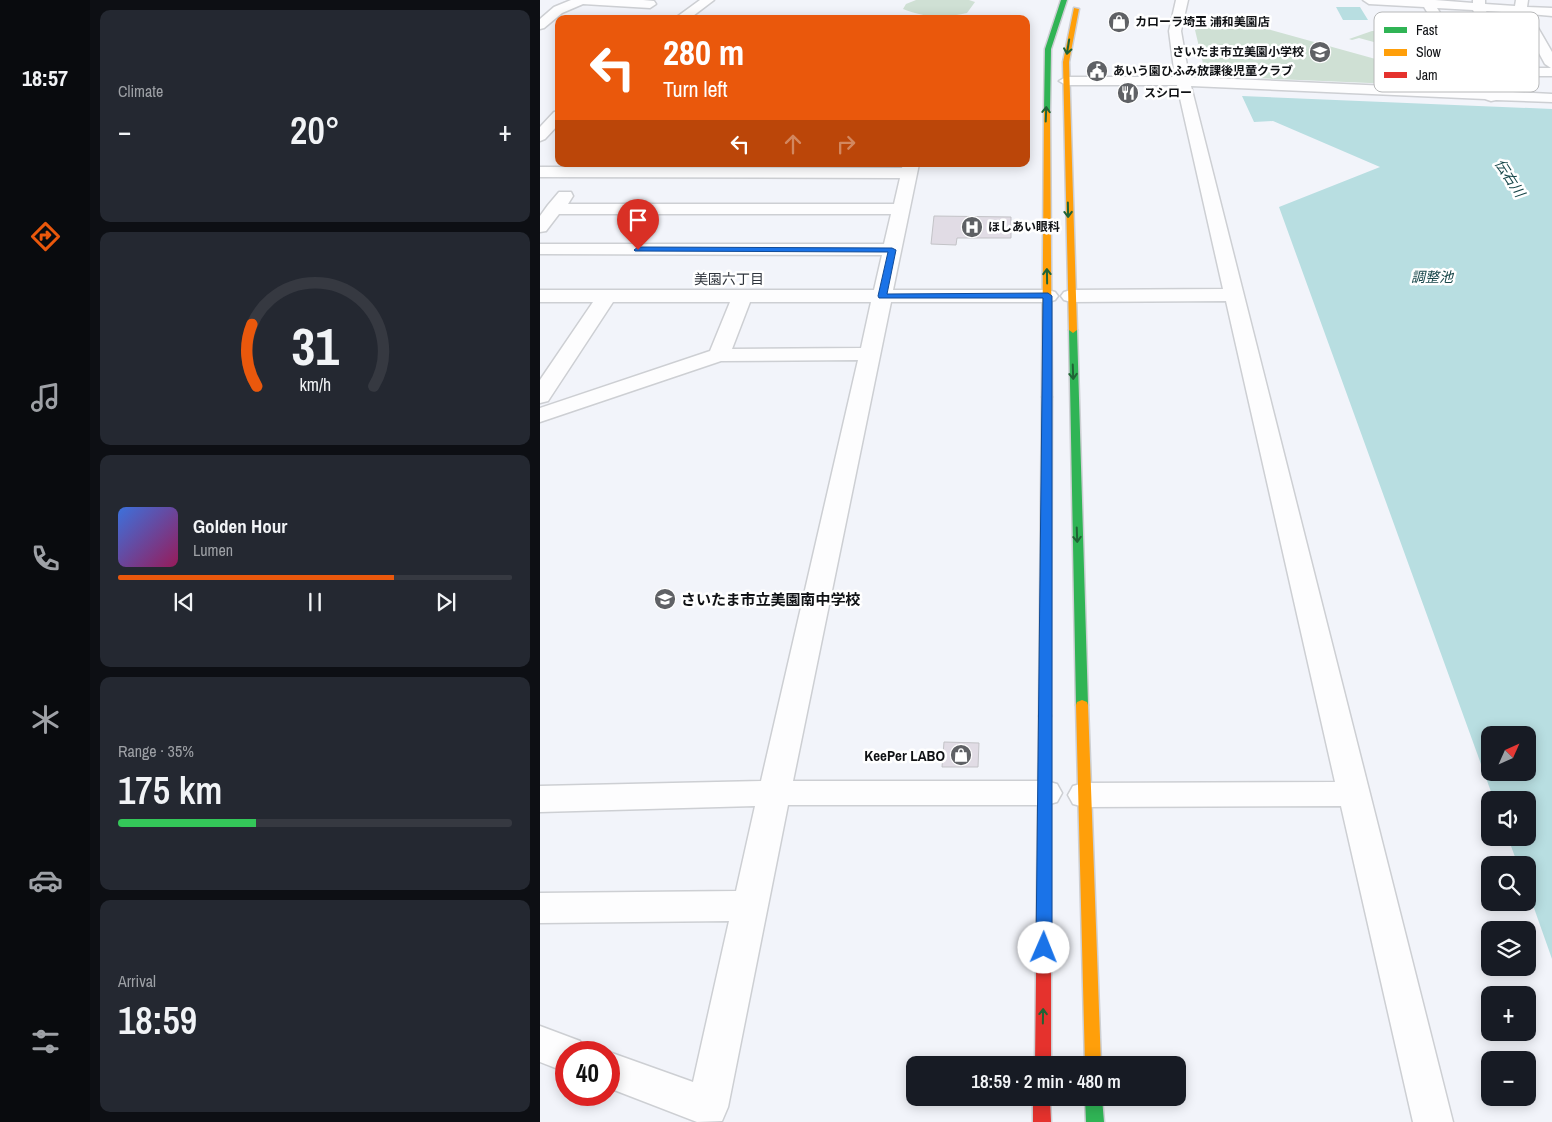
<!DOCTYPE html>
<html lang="en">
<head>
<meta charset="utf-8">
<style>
  :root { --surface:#171b24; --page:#242831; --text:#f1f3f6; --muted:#9ea1a6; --line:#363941; --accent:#ea580c }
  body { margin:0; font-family:"Archivo Narrow","Noto Sans JP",sans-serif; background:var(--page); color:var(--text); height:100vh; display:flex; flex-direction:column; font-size:19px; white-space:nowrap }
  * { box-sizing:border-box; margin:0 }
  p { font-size:16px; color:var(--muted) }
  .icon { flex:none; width:28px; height:28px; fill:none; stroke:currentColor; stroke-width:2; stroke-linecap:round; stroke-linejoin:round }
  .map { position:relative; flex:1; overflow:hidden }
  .details { display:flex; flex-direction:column; gap:10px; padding:10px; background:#0d0f14; width:450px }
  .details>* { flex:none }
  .guide { position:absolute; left:15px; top:15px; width:475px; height:152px; border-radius:10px; box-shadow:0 2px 12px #0003; background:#ea580c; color:#fff; overflow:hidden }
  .needle { width:32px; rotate:45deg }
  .controls { position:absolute; left:941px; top:726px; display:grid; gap:10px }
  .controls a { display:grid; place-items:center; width:55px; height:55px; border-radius:10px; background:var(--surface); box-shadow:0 2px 12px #0003; font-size:25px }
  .speed { position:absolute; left:15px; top:1041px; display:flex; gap:10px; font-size:25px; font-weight:700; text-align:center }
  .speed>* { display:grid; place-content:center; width:65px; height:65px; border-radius:50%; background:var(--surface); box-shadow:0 2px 12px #0003; line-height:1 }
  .speed .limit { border:8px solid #d22; background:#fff; color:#111 }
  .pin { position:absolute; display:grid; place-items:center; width:42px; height:42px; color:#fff; margin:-51px -21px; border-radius:50% 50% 50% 0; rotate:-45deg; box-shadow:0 0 5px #0007 }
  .pin .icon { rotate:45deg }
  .me { position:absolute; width:55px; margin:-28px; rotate:1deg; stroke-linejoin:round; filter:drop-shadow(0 0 4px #0008) }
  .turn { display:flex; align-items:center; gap:18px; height:105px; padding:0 25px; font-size:22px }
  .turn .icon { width:65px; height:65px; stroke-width:2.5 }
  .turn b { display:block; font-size:35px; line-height:42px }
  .lanes { display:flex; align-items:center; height:48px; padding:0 25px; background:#0003; justify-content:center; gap:25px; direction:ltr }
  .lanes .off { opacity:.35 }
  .big { font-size:38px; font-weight:600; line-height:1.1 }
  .details .tile { flex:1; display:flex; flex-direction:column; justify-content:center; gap:8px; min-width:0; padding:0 18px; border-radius:10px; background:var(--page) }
  .details .dial { align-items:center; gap:0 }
  .dial svg { height:130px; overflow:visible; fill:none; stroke:var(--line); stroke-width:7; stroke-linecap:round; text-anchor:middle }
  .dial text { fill:var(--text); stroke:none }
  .song { display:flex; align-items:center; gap:15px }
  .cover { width:60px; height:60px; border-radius:8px; background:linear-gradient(135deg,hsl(220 70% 55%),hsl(330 70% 35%)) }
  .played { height:5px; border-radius:2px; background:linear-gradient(90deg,var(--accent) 70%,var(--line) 70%) }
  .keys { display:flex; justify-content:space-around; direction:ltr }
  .heat { display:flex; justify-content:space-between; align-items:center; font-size:28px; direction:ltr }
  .charge { height:8px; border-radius:4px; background:linear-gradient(90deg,#34c759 35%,var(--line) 0) }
  .trip { position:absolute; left:366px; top:1056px; width:280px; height:50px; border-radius:10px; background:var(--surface); box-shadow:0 2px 12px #0003; font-weight:600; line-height:50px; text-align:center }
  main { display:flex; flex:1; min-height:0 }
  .tabs { display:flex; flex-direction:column; width:90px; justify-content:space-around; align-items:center; background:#090b0e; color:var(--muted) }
  .tabs .icon { width:35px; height:35px }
  .tabs .current { color:var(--accent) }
  .tabs b { font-size:22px; color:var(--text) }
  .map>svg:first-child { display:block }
  .green { fill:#cfe0d4 }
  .water { fill:#b8dee1; fill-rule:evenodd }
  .building { fill:#e1dce5; stroke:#c3c3c7 }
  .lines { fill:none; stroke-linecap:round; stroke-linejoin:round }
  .street-casing { stroke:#cdcfd3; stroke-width:3 }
  .fast-casing { stroke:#cdcfd3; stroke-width:3 }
  .slow-casing { stroke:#cdcfd3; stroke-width:3 }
  .jam-casing { stroke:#cdcfd3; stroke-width:3 }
  .street { fill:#fdfdfe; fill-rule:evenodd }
  .fast { fill:#30b455; fill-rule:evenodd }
  .slow { fill:#ff9f0a; fill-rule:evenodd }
  .jam { fill:#e5322d; fill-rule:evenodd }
  .oneway { stroke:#206335 }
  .route { fill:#1a73e8; stroke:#114b97 }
  .labels { text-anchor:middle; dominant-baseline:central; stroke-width:5; stroke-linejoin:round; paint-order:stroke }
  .far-poi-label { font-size:12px; font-weight:bold; fill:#101215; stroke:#fff; text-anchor:start }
  .far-water-label { font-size:14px; font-style:italic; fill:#174649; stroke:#fff }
  .far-neighbourhood-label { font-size:14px; fill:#2f343c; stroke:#fff }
  .poi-label { font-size:15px; font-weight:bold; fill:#101215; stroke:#fff; text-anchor:start }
  .key { fill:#fff; stroke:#b7b8b9; stroke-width:1 }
  .key-label { font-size:14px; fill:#101215 }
</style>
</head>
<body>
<main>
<nav class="tabs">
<b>18:57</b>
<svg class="icon current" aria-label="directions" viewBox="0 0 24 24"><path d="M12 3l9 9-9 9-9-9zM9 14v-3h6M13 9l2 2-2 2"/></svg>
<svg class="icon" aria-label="music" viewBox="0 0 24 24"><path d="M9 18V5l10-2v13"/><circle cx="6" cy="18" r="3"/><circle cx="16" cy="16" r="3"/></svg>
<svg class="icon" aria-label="phone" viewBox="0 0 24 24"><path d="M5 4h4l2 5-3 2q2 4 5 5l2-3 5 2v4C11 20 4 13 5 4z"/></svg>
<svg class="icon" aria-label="climate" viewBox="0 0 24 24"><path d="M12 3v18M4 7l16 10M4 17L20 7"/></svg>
<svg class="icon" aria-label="car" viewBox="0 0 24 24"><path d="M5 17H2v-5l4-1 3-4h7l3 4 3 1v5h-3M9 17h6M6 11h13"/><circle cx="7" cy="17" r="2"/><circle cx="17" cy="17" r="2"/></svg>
<svg class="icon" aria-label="filters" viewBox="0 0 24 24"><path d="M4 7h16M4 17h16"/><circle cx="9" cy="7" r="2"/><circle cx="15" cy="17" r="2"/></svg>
</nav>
<section class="details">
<div class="tile"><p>Climate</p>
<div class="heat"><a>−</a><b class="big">20°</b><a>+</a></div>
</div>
<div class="tile dial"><svg viewBox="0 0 100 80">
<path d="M14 69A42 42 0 1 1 86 69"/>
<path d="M14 69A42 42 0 0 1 11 31" stroke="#ea580c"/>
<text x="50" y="56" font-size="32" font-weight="700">31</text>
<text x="50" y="72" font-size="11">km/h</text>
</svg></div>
<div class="tile">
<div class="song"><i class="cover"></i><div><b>Golden Hour</b><p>Lumen</p></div></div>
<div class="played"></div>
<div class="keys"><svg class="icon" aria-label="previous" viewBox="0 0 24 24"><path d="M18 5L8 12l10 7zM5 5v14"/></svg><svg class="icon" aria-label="pause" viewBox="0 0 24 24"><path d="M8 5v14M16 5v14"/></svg><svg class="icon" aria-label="next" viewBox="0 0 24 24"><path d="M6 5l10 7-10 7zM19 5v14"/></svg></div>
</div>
<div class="tile"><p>Range · 35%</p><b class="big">175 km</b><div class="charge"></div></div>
<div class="tile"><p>Arrival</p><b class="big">18:59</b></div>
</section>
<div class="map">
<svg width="1012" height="1122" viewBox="0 0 1012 1122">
  <rect width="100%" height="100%" fill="#f2f4fa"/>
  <path class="green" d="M376,0H429L435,2L427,13C404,18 385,18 363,9L366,4Z
    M688,19L727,26L724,28L868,68L873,74L853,84L666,76L655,30Z
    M832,31H868L875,42L888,46L894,51H872L873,54H862L850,51L856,48L819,38L812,40L809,39Z"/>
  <path class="water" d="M796,7H820L828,20H803Z
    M702,96L1012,109V959L988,891V865H978L968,838H988V800H954L739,207L840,167L733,121L714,122ZM950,735H988V772H950Z"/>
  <path class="building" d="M394,216L471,217V238H417L416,245L391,244Z
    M404,742L439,743L438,767H402Z"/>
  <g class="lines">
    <g class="street-casing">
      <path id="street" d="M31,0H103L114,1L116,4L110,8L43,4L22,13L4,28L0,29V19L14,7Z
        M160,0H174L149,19H134Z
        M636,0H648L641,31L649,77L938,90L924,72L884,7L829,4L823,0H895L933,3V0H945V4L975,6L976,0H988L987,7L1012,8V16L990,14L1012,52V76H942L954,91L1012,94V102L956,100L951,101L945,99L651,86L913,1122H873L801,806L544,807L533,804L528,795L533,786L544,783L795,782L686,301L531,302L524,300L521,296L524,292L531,290L683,289L637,85H526L519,81L526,77H635L629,31ZM897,8L933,10L962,68H935ZM946,11L977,13L1005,64L1011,68H976Z
        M19,111V124L5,139L0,141V127L14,112Z
        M363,164H379L353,290H508L515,292L518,296L515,300L508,302H351L253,781H506L517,784L522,793L517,802L506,805H248L188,1107L182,1121L157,1122L69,1088V1052H67H69L153,1082L189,921L0,923V893L196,891L215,806L0,812V786L221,781L318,360L181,361L0,422V408L170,351L190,302H73L8,401L0,403V380L53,302H0V290H334L342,255L0,254V244H344L351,214H19L6,231L0,232V216L8,205L19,192H31L33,196L28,204H354L360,178L0,177V167L362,168ZM210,302H331L321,348L192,349Z
        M0,1026L40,1041L45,1052H26V1072L0,1062Z"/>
    </g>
    <g class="fast-casing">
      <path id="fast" d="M521,0H527L511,49L510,111L507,113L504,111L505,49Z
        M533,327L537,330L548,705L547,708H537L536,705L529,330Z
        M507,394L512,397L511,716L510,719H500L499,716L502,397Z
        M545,1098H562L564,1122H546Z"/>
    </g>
    <g class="slow-casing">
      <path id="slow" d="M534,8L539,9L529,62L537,330L533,333L529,330L523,62Z
        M507,109L510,111L512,397L507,400L502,397L504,111Z
        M542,700L547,702L548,705L561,1065H545L536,705L537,702Z"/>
    </g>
    <g class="jam-casing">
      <path id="jam" d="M505,711L510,713L511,716V1065H495L499,716L500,713Z
        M493,1098H510L511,1122H493Z"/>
    </g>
    <use href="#street" class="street"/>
    <use href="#fast" class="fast"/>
    <use href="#slow" class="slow"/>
    <use href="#jam" class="jam"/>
  </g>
  <defs><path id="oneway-shaft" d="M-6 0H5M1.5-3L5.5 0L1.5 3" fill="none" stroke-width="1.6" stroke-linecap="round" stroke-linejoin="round" transform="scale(1.25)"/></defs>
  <g class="oneway">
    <use href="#oneway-shaft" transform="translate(528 47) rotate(99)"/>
    <use href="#oneway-shaft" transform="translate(506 114) rotate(-88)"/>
    <use href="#oneway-shaft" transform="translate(528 210) rotate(89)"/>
    <use href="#oneway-shaft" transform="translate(507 276) rotate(-91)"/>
    <use href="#oneway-shaft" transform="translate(533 372) rotate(88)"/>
    <use href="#oneway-shaft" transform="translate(537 535) rotate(88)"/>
    <use href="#oneway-shaft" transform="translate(503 1016) rotate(-89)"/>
  </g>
  <path class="route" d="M98,247L352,248L356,250L347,294L508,293L512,296V948L510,953L504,955L499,953L496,948L503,298H339L338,296L348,252L95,251L94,250Z"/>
  <defs>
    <g id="shop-disc" transform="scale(1.125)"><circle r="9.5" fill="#5f6165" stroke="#fff"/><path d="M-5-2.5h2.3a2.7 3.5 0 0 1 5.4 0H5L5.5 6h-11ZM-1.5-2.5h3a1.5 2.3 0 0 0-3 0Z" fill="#fff"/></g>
    <g id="school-disc" transform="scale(1.125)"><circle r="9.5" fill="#5f6165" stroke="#fff"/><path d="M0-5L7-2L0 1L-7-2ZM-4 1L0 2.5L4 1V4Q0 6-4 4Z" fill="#fff"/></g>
    <g id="civic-disc" transform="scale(1.125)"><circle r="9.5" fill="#5f6165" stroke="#fff"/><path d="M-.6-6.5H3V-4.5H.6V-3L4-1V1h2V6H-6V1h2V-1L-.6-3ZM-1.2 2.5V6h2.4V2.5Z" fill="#fff"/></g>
    <g id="restaurant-disc" transform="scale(1.125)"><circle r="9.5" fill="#5f6165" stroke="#fff"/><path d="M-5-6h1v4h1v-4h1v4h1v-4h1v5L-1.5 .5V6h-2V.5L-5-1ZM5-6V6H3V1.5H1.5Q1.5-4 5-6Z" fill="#fff"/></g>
    <g id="hospital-disc" transform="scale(1.125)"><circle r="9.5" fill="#5f6165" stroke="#fff"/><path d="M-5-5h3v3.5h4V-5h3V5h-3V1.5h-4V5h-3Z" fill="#fff"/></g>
  </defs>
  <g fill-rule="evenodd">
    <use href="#shop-disc" x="579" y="22"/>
    <use href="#school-disc" x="780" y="52"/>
    <use href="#civic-disc" x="557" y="71"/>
    <use href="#restaurant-disc" x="588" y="93"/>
    <use href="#hospital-disc" x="432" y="227"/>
    <use href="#school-disc" x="125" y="599"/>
    <use href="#shop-disc" x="421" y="755"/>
  </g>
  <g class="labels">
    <g class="far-poi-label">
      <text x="595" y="22">カローラ埼玉 浦和美園店</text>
      <text x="764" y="52" text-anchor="end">さいたま市立美園小学校</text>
      <text x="573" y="71">あいう園ひふみ放課後児童クラブ</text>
      <text x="604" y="93">スシロー</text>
      <text x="448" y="227">ほしあい眼科</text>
    </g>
    <g class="far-water-label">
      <text transform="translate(970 178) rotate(57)">伝右川</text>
      <text x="892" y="277">調整池</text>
    </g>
    <g class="far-neighbourhood-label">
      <text x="189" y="279">美園六丁目</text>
    </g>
    <g class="poi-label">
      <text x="141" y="599">さいたま市立美園南中学校</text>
      <text x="405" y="755" text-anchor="end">KeePer LABO</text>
    </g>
  </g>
  <rect x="834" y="12" width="165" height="80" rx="8" class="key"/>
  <rect x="844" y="27" width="23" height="6" fill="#30b455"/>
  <rect x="844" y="49" width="23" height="7" fill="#ff9f0a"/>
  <rect x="844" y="72" width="23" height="6" fill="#e5322d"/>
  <g class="key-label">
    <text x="876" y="35">Fast</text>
    <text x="876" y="57">Slow</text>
    <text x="876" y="80">Jam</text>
  </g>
</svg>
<div class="controls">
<a><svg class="needle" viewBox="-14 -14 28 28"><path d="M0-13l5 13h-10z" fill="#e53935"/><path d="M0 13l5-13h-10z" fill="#9ea1a6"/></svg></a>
<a><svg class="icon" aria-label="sound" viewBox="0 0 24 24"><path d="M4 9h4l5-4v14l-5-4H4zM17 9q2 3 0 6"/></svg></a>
<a><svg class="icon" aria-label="search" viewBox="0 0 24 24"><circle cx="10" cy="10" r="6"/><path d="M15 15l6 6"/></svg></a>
<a><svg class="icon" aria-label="layers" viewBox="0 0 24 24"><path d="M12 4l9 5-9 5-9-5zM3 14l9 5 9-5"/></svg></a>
<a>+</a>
<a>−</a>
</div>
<div class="speed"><div class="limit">40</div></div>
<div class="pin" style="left:98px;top:250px;background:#d93025"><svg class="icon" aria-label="arrive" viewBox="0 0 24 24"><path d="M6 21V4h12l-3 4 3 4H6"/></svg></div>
<svg class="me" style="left:504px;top:948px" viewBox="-20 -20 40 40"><circle r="19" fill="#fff"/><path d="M0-13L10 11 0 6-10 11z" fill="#1a73e8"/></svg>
<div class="trip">18:59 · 2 min · 480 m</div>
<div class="guide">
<div class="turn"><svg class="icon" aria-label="left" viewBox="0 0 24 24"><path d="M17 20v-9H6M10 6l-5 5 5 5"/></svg><div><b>280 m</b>Turn left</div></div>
<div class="lanes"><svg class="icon" aria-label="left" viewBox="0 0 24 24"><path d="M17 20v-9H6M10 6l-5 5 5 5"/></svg><svg class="icon off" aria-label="ahead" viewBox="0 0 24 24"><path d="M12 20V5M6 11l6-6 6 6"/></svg><svg class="icon off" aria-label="right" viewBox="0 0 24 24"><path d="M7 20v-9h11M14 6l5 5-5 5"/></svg></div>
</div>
</div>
</main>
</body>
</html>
